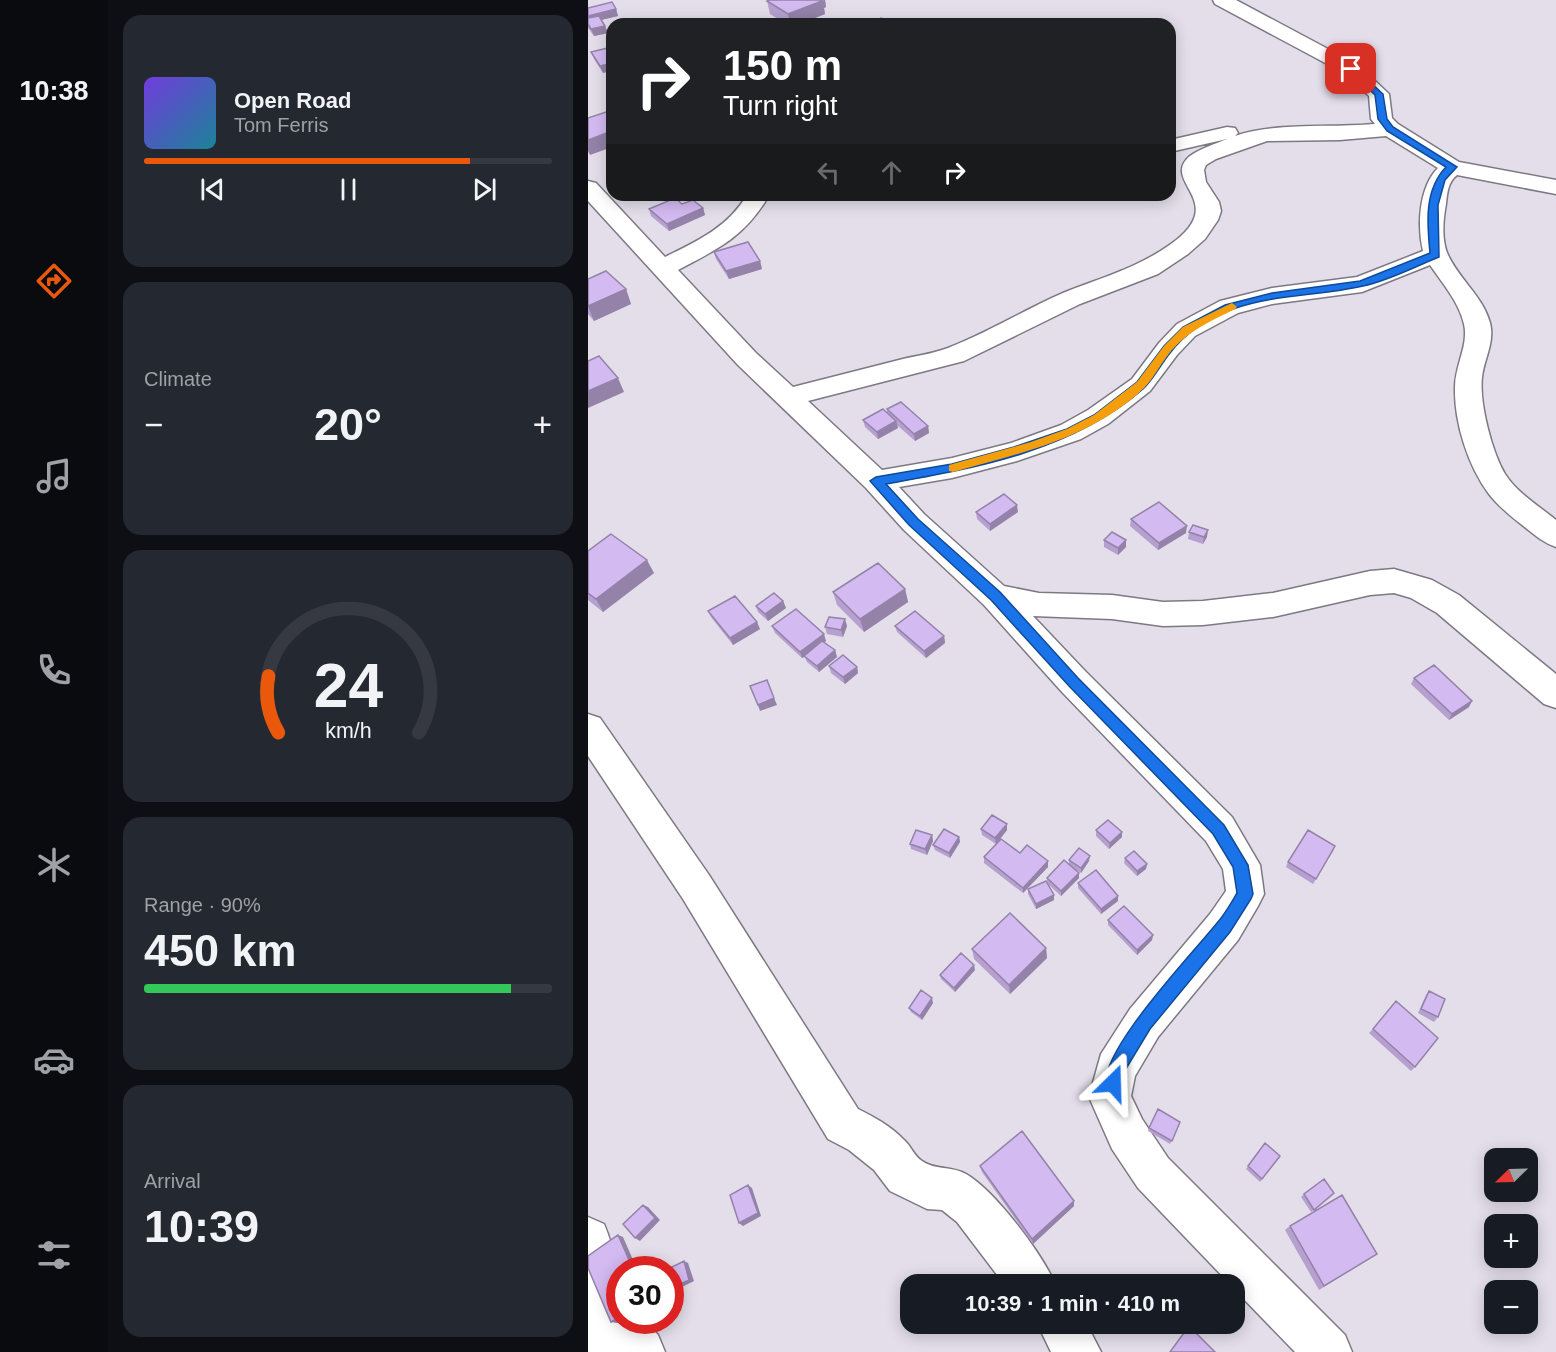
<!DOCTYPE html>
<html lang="en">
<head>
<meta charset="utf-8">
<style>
  :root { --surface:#171b24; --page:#242831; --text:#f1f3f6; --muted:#9ea1a6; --line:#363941; --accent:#ea580c }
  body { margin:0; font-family:Arial,sans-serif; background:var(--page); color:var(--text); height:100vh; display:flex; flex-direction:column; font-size:22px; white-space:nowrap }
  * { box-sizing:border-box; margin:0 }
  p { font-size:20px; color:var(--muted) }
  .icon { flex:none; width:33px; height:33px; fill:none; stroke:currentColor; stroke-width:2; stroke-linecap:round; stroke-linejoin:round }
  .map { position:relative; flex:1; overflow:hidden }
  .drawer { display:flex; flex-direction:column; gap:15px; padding:15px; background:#0d0f14; width:480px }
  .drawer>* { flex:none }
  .top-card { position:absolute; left:18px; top:18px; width:570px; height:183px; border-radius:18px; box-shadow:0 3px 15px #0003; background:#202124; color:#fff; overflow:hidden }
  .needle { width:39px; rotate:247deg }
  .tools { position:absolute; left:896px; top:1148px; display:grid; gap:12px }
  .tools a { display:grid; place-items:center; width:54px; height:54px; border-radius:12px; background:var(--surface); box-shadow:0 3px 15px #0003; font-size:30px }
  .speed { position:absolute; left:18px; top:1256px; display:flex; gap:12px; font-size:30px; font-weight:700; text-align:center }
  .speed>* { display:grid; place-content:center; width:78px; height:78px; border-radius:50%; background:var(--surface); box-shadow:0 3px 15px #0003; line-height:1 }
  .speed .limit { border:9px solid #d22; background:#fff; color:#111 }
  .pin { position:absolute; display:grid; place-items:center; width:51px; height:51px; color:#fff; margin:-26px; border-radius:12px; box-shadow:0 3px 9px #0006 }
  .me { position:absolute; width:66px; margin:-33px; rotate:22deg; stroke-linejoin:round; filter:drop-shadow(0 0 4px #0008) }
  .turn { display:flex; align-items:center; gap:21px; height:126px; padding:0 18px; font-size:27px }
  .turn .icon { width:78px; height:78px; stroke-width:2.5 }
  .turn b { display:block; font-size:42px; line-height:51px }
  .lanes { display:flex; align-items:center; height:57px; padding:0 18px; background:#0003; justify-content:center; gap:30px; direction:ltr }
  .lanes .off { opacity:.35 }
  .big { font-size:45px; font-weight:800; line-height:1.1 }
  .drawer .card { flex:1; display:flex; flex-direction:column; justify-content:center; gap:9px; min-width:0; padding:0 21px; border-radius:18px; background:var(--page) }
  .drawer .dial { align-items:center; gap:0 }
  .dial svg { height:156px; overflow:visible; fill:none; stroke:var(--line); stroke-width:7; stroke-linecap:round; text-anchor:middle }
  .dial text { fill:var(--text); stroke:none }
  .song { display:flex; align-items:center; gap:18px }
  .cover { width:72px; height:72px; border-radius:9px; background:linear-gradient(135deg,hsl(260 70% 55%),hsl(190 70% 35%)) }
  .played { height:6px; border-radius:3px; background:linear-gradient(90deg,var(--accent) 80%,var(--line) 80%) }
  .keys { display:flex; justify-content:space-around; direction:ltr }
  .heat { display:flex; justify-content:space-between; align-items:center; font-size:33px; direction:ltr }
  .charge { height:9px; border-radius:4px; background:linear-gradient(90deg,#34c759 90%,var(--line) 0) }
  .trip { position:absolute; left:312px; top:1274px; width:345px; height:60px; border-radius:18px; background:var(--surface); box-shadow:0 3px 15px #0003; font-weight:800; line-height:60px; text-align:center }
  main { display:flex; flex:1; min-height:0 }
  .menu { display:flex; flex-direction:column; width:108px; justify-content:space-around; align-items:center; background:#090b0e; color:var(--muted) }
  .menu .icon { width:42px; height:42px }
  .menu .on { color:var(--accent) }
  .menu b { font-size:27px; color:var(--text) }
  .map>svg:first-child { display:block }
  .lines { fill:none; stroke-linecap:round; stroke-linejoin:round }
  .minor-casing { stroke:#7d7983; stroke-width:3 }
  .minor { fill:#fff; fill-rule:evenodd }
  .wall { fill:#b5a0cf }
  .shaded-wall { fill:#9482a9 }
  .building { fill:#d3baf1; stroke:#9482a9; stroke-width:1.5 }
  .route { fill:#1a73e8; stroke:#114b97; stroke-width:1.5 }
  .slow { fill:#f59e0b }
</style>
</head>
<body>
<main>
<nav class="menu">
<b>10:38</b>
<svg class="icon on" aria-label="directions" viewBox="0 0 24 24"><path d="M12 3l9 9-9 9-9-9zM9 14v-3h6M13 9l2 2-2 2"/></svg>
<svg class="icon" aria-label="music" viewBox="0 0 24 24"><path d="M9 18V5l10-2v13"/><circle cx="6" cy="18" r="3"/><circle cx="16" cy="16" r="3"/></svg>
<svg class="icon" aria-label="phone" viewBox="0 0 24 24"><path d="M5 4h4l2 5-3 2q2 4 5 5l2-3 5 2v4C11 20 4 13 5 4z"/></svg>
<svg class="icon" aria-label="climate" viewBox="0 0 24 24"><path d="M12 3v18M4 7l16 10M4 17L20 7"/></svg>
<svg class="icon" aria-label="car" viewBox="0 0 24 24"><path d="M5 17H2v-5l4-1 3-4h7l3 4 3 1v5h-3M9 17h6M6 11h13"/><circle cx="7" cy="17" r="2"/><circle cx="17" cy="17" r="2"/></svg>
<svg class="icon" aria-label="filters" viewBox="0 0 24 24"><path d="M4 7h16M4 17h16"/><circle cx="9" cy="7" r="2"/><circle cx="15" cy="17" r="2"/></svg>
</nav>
<section class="drawer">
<div class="card">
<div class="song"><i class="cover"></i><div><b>Open Road</b><p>Tom Ferris</p></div></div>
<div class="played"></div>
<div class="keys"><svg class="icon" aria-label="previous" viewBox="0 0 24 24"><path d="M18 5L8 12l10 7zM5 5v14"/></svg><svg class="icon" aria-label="pause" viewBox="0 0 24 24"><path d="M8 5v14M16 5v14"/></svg><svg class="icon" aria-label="next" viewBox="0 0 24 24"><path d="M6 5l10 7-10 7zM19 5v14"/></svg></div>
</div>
<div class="card"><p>Climate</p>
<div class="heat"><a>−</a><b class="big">20°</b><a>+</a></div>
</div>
<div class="card dial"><svg viewBox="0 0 100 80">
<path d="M14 69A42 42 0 1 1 86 69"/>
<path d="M14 69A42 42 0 0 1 9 40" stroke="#ea580c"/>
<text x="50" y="56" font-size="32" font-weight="700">24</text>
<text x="50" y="72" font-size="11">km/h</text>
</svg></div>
<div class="card"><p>Range · 90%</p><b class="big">450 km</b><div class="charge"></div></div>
<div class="card"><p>Arrival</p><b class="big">10:39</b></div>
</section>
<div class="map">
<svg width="968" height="1352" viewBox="0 0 968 1352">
  <rect width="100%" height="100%" fill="#e3deea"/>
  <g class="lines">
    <g class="minor-casing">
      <path id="minor" d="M625,0H648L770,65L801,94L804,118L810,124L871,162L968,180V194L869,175C860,182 859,193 858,204C855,220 853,242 861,257C873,281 895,297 902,323C907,342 896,359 894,377C891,403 904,452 917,474C929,493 951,506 968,520V547C956,543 948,536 938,528C925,518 911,507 901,494C880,466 866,422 867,387C867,365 881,345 876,324C871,302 855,284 842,265L774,292L684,304L650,313L607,336L589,355L562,391L520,424L493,439L429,461L364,478L311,487L336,514L416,586L451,593L524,595L575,602L615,601L685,593L782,571L806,569L844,580L871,595L968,674V708L956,704L849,613L823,598L806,593L782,595L685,617L615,625L575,626L524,619L445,616L498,672L644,817L672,865L676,894L670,906L650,940L570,1037L547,1076L543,1096L554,1119L580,1158L757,1335L764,1352H707L646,1289V1284H642L550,1188L524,1149L501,1097L513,1054L542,1009L622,914L638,891L635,869L618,841L474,692L396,605L316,530L278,488L150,365L0,201V181L8,183L77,257C110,241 140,227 159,195H181C158,236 130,249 90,270L168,353L205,387C240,378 276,369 311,360C327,356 344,354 360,348C399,333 436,310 475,293C512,278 550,268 583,244C643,201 571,182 602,156C613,148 627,144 639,139L582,152V140L639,127L647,128L650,133L647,136C685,122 745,128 787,124L783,119L781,96L756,73L627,4ZM798,136L850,168C831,187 829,226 835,251L769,277L684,288L632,301L589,324L571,343L544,379L500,410L473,425L423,443L364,458L294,470L220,401L376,361L492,304L570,274L600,254L617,239L630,220L633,211L631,202L618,182L616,170L618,165L628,159L679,141L752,140Z
        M0,714L12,718L121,875L270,1109C286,1117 303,1126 316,1140C323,1146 326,1156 334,1161C346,1170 364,1166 378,1174C406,1190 454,1253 467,1284H416L369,1222L354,1210L339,1209L302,1191L286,1170L261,1150L240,1139L95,899L0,756Z
        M0,1217L16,1224C29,1254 32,1287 32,1320H56L70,1335L77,1352H0Z
        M449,1323H498L513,1352H463Z"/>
    </g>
    <use href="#minor" class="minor"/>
  </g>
  <path class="wall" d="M237,0L238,7L236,8L237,14L212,24H198L182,14L179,1Z
    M0,8L28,9L30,16L13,20L17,26L20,33L6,36L0,28Z
    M24,47L15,73L6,59L3,52Z
    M94,204L115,208L117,215L81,231L63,216L61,209Z
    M126,252L172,261L174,269L141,279L128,259Z
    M0,279L38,289L43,304L6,321L0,314Z
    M299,409L340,426L341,433L327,441L309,425L310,428L290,439L277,427L275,420L299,413Z
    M388,512H430L402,531L389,519Z
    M543,519L598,533L570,550L542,526Z
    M601,532L619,537L615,544L600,539Z
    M516,540L538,547L530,555L516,547Z
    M0,551L66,573L15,612L0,600Z
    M317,589L320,602L276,632L249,605L245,592Z
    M195,601L198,608L180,621L170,612L168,606Z
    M120,611L172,629L145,645L123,617Z
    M184,626L238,641L236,642L247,650L249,657L231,672L219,662L217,657L214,658L187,633Z
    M259,626L255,637L239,634L237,627Z
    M307,626L356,636L357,643L338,658L309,632Z
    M241,666L269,667L270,673L257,684L243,673Z
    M826,678L881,707L861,720L823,684Z
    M419,824V830L408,844L394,835L393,829Z
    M508,830L534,837L521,849L508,836Z
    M344,835L345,841L339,855L323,849L322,844Z
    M371,837L372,842L362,858L347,850L345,845Z
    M747,846L725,884L698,867L700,862Z
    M432,853L460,867L435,893L396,863V857Z
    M537,858L559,864L558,869L549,876L536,863Z
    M481,860L501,861L493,873L485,868L491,878L473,896L461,885L466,900L448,909L440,894V889L459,882V878L481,865Z
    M490,883L530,901L513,914L490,888Z
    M520,920L565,935L564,940L549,955L520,925Z
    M458,948L459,958L422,994L386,959L384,949Z
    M387,970L367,992L353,979L352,975Z
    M841,991L850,1017L846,1022L830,1013L838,995Z
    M345,1003L334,1020L323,1012L321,1008Z
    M785,1029L827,1067L823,1071L781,1033Z
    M592,1122L582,1144L560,1131L561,1128Z
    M677,1143L692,1156L672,1182L658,1169Z
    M392,1166L486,1206L445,1244L394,1172Z
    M746,1193L723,1212L713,1197L716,1194Z
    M702,1226L789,1254L731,1290L697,1230Z"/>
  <path class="shaded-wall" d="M237,0L238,7L236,8L237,14L212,24H202L200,14Z
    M28,9L30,16L0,23V16Z
    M17,26L20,33L6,36L3,29Z
    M24,63V71L15,73L12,66Z
    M24,131V147L2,155L0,151V140Z
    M115,208L117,215L81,231L79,224Z
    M172,261L174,269L141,279L138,271Z
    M38,289L43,304L6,321L0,306Z
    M30,378L36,392L0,408V391Z
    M308,421L310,428L290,439L289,432Z
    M340,426L341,433L327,441L326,434Z
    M429,505L430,512L402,531V524Z
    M599,526L598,533L570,550L571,543Z
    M620,530L619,537L615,544L616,537Z
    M538,540V547L530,555V548Z
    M59,560L66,573L15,612L8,599Z
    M317,589L320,602L276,632L272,619Z
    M195,601L198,608L180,621L177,614Z
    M257,619L259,626L255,637L253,630Z
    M169,622L172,629L145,645L142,638Z
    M236,634L238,641L214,658L212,652Z
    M356,636L357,643L338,658L336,651Z
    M247,650L249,657L231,672L229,666Z
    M269,667L270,673L257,684L255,677Z
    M186,698L189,705L172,711L170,705Z
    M884,701L881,707L861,720L864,714Z
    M419,824V830L408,844L407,838Z
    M534,832V837L521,849L522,843Z
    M344,835L345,841L339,855L337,849Z
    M371,837L372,842L362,858L361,853Z
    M747,846L745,851L725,884L728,879Z
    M502,856L501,861L493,873V868Z
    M460,861V867L435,893V888Z
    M559,864L558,869L549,876V871Z
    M491,873V878L473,896V891Z
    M466,895V900L448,909V904Z
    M530,896V901L513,914V909Z
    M565,935L564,940L549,955V950Z
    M458,948L459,958L422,994L421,985Z
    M386,965L387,970L367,992L366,988Z
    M344,998L345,1003L334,1020L332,1016Z
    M160,1185L164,1188L173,1216L155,1226L151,1223Z
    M486,1201V1206L445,1244L444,1239Z
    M55,1205L60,1207L72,1220L52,1241L47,1238Z
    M30,1235L35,1237L49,1269H45Z
    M96,1261L100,1263L106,1281L82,1293V1289Z
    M32,1316V1320H34L29,1323L23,1322Z"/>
  <path class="building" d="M181,0H233L234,1L200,14L179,1Z
    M24,2L28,9L0,16V8Z
    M11,16L17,26L3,29L0,24V18Z
    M293,18L306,24H280Z
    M24,47V63L12,66L3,52Z
    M24,110V131L0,140V118Z
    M87,198L94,204L105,200L115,208L79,224L61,209Z
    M160,242L172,261L138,271L126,252Z
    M18,271L38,289L0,306V279Z
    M11,356L30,378L0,391V361Z
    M313,402L340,426L326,434L299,409Z
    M295,409L308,421L289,432L275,420Z
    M416,494L429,505L402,524L388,512Z
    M571,502L599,526L571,543L543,519Z
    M605,525L620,530L616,537L601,532Z
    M524,532L538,540L530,548L516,540Z
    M23,534L59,560L8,599L0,593V551Z
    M290,563L317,589L272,619L245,592Z
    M186,593L195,601L177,614L168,606Z
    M147,596L169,622L142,638L120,611Z
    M208,609L236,634L212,652L184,626Z
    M327,611L356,636L336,651L307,626Z
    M241,617L257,619L253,630L237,627Z
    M234,641L247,650L229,666L216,656Z
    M255,655L269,667L255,677L241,666Z
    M846,665L884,701L864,714L826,678Z
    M179,680L186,698L170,705L162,686Z
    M404,815L419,824L407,838L393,829Z
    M520,820L534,832L522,843L508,830Z
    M356,829L371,837L361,853L345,845Z
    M328,830L344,835L337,849L322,844Z
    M720,830L747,846L728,879L700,862Z
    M413,839L432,853L439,845L460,861L435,888L396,857Z
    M491,848L502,856L493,868L481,860Z
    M546,851L559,864L549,871L537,858Z
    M476,860L491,873L473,891L459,878Z
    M508,870L530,896L513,909L490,883Z
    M458,881L466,895L448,904L440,889Z
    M536,906L565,935L549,950L520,920Z
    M422,913L458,948L421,985L384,949Z
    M373,953L386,965L366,988L352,975Z
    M333,990L344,998L332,1016L321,1008Z
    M841,991L857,999L850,1017L833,1009Z
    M808,1001L850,1038L827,1067L785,1029Z
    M570,1109L592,1122L584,1141L561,1128Z
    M434,1131L486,1201L444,1239L392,1166Z
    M677,1143L692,1156L674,1179L660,1166Z
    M736,1179L746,1193L726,1210L716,1194Z
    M160,1185L170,1213L151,1223L142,1195Z
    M754,1195L789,1254L736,1286L702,1226Z
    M55,1205L67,1218L47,1238L35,1224Z
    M30,1235L45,1269H32V1316L23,1322L0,1268V1256Z
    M96,1261L101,1280L82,1289V1269H80Z
    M601,1326L627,1352H582Z"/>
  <path class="route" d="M760,67H766L795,94L799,119L805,127L869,167L857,180L850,205L851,257C826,267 800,281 775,286C732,296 686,294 645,309C621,318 597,333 582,353C573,364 565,380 555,389C484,451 388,468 298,484L330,519L412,592L490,678L636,825L660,865L665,894L663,899L642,932L562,1029L536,1072L531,1089L525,1092L519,1089C505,1057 607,951 629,923C637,914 643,903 649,893L645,867L625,834L481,686L403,600L321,525L282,481L288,477L364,464L426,447L479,429L506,415L549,382L576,346L595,327L637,305L684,293L772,281L842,253C839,223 836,190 858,167L799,131L790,119L787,95L760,70Z"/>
  <path class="slow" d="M644,303L649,307L647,309C623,321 600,331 583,351C573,363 566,378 556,388C503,439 432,453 365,472L361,471V465L443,442L479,429L506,415L549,382L576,346L595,327Z"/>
</svg>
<div class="tools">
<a><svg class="needle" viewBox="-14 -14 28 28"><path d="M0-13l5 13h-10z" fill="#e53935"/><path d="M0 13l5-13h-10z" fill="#9ea1a6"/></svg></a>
<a>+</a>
<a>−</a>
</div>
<div class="speed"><div class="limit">30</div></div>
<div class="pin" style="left:763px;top:69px;background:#d93025"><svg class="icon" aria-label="arrive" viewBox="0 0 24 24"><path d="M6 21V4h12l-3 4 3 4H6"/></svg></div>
<svg class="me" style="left:525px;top:1083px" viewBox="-20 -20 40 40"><path d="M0-17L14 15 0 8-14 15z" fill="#1a73e8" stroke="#fff" stroke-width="4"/></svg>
<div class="trip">10:39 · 1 min · 410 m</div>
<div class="top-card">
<div class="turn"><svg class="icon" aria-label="right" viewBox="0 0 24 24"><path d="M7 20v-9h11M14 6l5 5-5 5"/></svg><div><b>150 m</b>Turn right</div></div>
<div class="lanes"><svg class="icon off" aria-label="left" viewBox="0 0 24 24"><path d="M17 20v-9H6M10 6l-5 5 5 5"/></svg><svg class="icon off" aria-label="ahead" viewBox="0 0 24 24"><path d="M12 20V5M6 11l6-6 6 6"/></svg><svg class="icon" aria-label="right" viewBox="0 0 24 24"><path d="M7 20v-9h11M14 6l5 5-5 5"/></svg></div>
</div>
</div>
</main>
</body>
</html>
